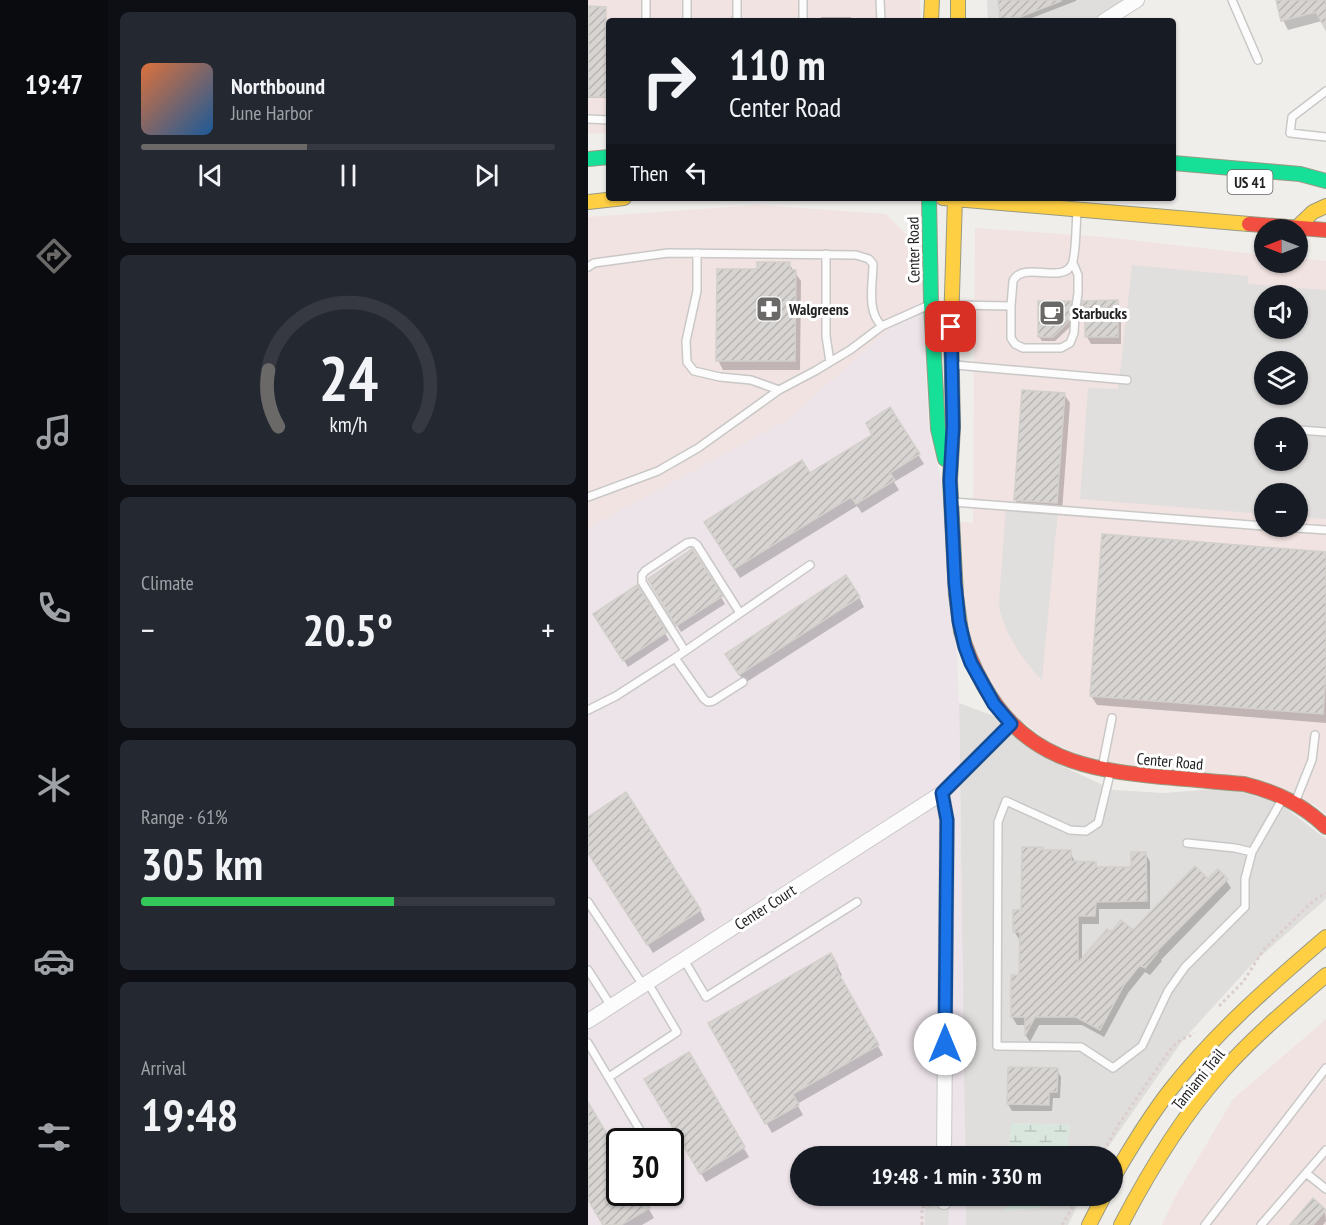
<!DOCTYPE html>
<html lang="en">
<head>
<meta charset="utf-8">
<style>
  :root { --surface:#171b24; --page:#242831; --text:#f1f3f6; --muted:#9ea1a6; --line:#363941; --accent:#6a6968 }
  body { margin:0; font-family:"PT Sans Narrow",sans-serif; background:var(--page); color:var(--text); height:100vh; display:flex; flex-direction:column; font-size:22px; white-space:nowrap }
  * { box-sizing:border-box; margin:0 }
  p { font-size:20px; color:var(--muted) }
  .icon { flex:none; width:33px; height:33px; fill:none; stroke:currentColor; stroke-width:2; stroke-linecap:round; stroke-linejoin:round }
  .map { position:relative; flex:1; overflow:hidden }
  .side { display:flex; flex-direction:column; gap:12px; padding:12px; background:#0d0f14; width:480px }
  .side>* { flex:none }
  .hud { position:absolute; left:18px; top:18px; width:570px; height:183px; border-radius:6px; box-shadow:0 2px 4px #0004; background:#171b24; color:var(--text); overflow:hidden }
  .needle { width:39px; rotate:270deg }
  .fabs { position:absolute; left:666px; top:219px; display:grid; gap:12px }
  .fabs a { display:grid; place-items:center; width:54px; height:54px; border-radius:50%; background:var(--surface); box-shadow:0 2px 4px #0004; font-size:30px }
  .speed { position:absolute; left:18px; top:1128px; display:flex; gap:12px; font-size:30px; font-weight:700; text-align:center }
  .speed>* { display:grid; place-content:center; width:78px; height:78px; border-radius:50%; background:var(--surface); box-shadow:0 2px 4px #0004; line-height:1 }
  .speed .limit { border:3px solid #111; border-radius:9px; background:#fff; color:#111 }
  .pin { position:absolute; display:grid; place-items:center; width:51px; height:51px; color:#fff; margin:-26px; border-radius:12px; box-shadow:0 3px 9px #0006 }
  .me { position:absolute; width:66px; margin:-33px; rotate:0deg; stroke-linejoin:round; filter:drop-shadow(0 0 4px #0008) }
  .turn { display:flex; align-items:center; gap:21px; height:126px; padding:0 24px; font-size:27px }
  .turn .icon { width:78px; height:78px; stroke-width:2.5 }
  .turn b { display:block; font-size:42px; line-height:51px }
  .then { display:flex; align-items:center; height:57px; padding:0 24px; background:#0003; gap:12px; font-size:22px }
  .big { font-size:45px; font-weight:700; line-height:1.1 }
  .side .widget { flex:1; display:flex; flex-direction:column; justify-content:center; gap:9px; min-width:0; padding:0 21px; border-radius:9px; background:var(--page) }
  .side .dial { align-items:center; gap:0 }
  .dial svg { height:156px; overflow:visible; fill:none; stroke:var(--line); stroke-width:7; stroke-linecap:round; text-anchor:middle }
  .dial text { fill:var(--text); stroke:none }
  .song { display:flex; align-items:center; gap:18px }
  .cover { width:72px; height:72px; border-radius:9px; background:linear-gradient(135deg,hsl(20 70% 55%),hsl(210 70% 35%)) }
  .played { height:6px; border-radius:3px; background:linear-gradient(90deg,var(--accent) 40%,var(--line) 40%) }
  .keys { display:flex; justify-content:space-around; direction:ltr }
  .heat { display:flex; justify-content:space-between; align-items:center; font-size:33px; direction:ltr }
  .charge { height:9px; border-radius:4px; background:linear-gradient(90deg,#34c759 61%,var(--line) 0) }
  .trip { position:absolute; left:202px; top:1146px; width:333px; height:60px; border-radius:30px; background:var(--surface); box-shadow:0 2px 4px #0004; font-weight:700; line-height:60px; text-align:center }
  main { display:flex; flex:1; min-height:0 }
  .menu { display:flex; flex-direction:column; width:108px; justify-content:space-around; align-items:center; background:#090b0e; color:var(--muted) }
  .menu .icon { width:42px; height:42px }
  .menu .current { color:var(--accent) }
  .menu b { font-size:27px; color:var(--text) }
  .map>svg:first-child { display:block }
  .residential { fill:#dfdedc }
  .commercial { fill:#f1e3e1; fill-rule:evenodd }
  .industrial { fill:#ede4e9; fill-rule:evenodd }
  .wetland { fill:url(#wetland-marsh) }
  .parking { fill:#e0dfde; fill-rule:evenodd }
  .shadow { fill:#0003 }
  .building { fill:url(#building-hatch); stroke:#d3d0cc; stroke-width:1.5 }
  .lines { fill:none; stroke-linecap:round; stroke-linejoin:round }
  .lane-casing { stroke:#c9c8c7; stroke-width:10 }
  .street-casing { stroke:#c9c8c7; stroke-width:16 }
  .fast-casing { stroke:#999a82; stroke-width:16 }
  .slow-casing { stroke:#999a82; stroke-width:16 }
  .jam-casing { stroke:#999a82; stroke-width:16 }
  .path { stroke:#dccecd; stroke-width:3; stroke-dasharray:3 3; stroke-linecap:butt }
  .lane { stroke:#fdfcfc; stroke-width:7 }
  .street { stroke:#fdfcfc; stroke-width:14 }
  .fast { stroke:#16e098; stroke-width:14 }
  .slow { stroke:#ffcf43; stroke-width:14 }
  .jam { stroke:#f24e42; stroke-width:14 }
  .route-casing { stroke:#114b97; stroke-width:15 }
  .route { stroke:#1a73e8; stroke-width:10 }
  .labels { text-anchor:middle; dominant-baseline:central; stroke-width:6; stroke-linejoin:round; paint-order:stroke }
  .shield { fill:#fff; stroke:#646464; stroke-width:1.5 }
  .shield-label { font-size:15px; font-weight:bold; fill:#222 }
  .street-label { font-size:16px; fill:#222; stroke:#fff }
  .poi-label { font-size:16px; font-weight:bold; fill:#222; stroke:#fff; text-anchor:start }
</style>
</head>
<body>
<main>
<nav class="menu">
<b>19:47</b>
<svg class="icon current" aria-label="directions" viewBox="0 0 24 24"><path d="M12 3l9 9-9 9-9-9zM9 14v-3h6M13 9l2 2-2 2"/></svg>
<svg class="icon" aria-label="music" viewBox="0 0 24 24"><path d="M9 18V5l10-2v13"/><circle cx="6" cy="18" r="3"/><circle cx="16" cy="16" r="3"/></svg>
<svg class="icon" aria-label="phone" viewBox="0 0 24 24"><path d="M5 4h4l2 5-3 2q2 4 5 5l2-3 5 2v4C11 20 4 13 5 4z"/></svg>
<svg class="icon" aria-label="climate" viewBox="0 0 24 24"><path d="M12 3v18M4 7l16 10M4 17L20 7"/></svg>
<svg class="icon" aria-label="car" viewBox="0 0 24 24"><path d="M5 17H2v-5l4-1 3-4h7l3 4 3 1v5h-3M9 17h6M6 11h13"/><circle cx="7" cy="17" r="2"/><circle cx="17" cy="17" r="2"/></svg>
<svg class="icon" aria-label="filters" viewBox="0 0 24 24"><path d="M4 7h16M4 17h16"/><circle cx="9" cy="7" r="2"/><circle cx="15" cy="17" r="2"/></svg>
</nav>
<section class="side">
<div class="widget">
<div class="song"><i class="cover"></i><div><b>Northbound</b><p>June Harbor</p></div></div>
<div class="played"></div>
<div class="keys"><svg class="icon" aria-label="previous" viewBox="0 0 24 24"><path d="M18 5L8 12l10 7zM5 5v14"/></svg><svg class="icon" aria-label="pause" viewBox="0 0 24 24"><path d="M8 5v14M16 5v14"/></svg><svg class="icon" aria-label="next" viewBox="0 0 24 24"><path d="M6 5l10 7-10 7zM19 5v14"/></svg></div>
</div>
<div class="widget dial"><svg viewBox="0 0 100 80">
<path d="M14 69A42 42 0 1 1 86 69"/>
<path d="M14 69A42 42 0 0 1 9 40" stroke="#6a6968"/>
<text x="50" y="56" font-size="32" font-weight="700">24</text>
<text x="50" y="72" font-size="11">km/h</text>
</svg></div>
<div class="widget"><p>Climate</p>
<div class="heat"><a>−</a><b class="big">20.5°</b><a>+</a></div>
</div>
<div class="widget"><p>Range · 61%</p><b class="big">305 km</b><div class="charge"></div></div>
<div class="widget"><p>Arrival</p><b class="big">19:48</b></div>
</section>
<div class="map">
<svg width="738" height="1225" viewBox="0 0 738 1225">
  <defs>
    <pattern id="wetland-marsh" width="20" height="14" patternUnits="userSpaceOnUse" patternTransform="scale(1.5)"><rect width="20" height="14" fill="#d9e6de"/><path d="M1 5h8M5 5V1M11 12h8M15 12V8" fill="none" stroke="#bac5be"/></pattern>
    <pattern id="building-hatch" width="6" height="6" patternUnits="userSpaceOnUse" patternTransform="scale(1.5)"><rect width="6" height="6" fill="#d7d4d2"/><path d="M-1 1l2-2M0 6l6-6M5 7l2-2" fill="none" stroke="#b8b6b4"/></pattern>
  </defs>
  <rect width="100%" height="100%" fill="#f0eeeb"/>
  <path class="residential" d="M399,0H537L507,21H400Z
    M371,703L406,716L472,765L525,790L576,793L627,789L654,792L691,803L738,839V899L666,962L595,1040L514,1156H477L482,1125L424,1123L421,1156H377Z
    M378,1196H419L418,1211L452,1208L459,1196H494L480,1225H378Z"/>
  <path class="commercial" d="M0,0H332L333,21H21V133L0,134Z
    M169,205L298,214L323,239L334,278V299L201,419L0,528V217Z
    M387,228L516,237L676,255V262H710V258L738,261V814L726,804L497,757L460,741L430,718L414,700L391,660L385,645L379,620L376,594L373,522L385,523ZM676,296H710V328H676ZM676,362H710V394H676ZM676,428H710V460H676ZM676,494H710V526H676Z
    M738,1019V1225H574L586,1199L645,1099Z"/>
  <path class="industrial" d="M334,299L341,430L353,480L369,652L371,703L377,1156H213V1196H378V1225H0V528L201,419ZM32,1142H82V1192H32Z"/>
  <path class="wetland" d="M423,1123L482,1125L477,1156H421Z
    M419,1196H459L452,1208L418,1211Z"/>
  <path class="parking" d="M544,265L660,276V284L738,290V519L710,517V494H676V514L492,499L500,388L530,389ZM676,296H710V328H676ZM676,362H710V394H676ZM676,428H710V460H676Z
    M418,507L470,511L454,680L446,672L431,652L420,633L412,612L411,601Z
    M356,1202L362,1203L360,1225H337V1205Z"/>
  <path class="shadow" d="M412,0H488V1L436,21H415Z
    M689,0H738V27L734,21L700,30L695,20Z
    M17,8L18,45H21V98H0V44H2Z
    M233,17H263V21H233Z
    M201,264L213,281L212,370H135L130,360L171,271Z
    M482,302L485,306L483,326L467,341H454L451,337Z
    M496,302H529L533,309V344H503L499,337V316L495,309Z
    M476,394L482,403L474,512L432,509L427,499Z
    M302,409L336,464L306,482L311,490L274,513L269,506L152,578L123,531L222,475L286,435Z
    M738,553V723L509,705L503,696Z
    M62,579L133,597L137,604L93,632Z
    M49,587L81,640L40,667L11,621Z
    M271,597L276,607L157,683L144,664Z
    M0,819L112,910L117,920L65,953L0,851Z
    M456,851L482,852L486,860V863H507L510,869H544L558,854L562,862V909H511V924H494V961L523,935L545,932L620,881L638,880L643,888L573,960L574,961L562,975L557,972L540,993L516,1037L494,1025H451L442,1042L438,1036V1025H429L424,1017L433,977V939H431L426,931Z
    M243,955L254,975L251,977L295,1055L209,1104L215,1115L184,1133L122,1023Z
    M101,1054L161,1157L118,1182L58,1079Z
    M469,1070L473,1077L472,1098H465L464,1111H424L420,1104Z
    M0,1105L32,1192H51L66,1218L54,1225H16L0,1197Z
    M737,1211L738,1221L735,1225H704Z"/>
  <path class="building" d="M410,0H473V1L432,17L412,19Z
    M688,0H738V30L728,12L693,21Z
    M1,6L18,7V43H21V97H0Z
    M169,262H202V270H208L207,361H128L129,269H169Z
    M530,300V337H497V306L493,309L495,301Z
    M450,301H483L481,321L465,337H450Z
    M434,390L477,393L469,503L426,500Z
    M302,407L332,454L302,473L307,480L268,504L263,497L146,569L116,522L214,460L222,473L284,435L278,423Z
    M514,534L738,552V672L735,714L502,696Z
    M104,549L135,596L88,626L60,579Z
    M258,575L272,597L151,675L137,654Z
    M49,585L79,632L35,661L5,614Z
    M38,792L113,910L59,945L0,853V817Z
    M434,847H455V850H483V861L508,862V867H543V852H558L559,901L508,902L507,916H490V963L519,929L523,932L533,920L545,930L607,866L620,879L630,869L640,879L569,951L570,952L557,968L552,965L536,985L512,1030L488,1017H447L437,1036V1017H423V975H431L432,932H425V910H433Z
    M243,953L250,966L247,967L291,1045L205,1094L211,1105L177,1124L120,1023Z
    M101,1052L157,1147L112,1174L56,1079Z
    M420,1067L470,1068L469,1092H461V1105L419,1104Z
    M0,1102L32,1156V1192H53L62,1208L33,1225H15L0,1200Z
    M725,1198L738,1210L725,1225H702Z"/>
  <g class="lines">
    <g class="lane-casing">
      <path id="lane" d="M292,0L293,21
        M644,0L670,60
        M58,21V0
        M99,21V0
        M146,21L149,19V0
        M215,21V0
        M738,91L704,117L702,133L738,137
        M0,119L21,120
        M109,253V291L98,341L99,362L106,371L132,377L163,380L191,390
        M238,254V336L242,362
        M0,267L6,263L80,253L268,255L281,259L285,264C285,284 278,311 294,326
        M365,305L423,306L425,281C435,260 475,285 484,264C488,256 488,223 489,212
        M423,306V338L427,344L435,348H473L482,343L486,333L487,314L490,293V275L485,263
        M367,365L539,380
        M710,430L738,432
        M0,497L70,471L110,448L191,390L227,371L262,350L294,326L341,305
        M365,502L676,526
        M679,526L738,530
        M97,651L54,582V575L57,571L99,543L105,542L109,545L152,613
        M87,658L222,565
        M0,710L28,696L87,658L116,699L120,702L125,701L155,682
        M514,768L524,718
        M522,774L510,823L498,831L482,830L418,801L410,822L409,1046L493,1047L525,1068L554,1046L580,991L597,967L657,907V879L664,852L695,798
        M708,800L724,760L727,735
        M599,843L647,848L664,852
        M0,902L55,985
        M96,960L118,997L269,902
        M0,970L23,1006
        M0,1043L59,1142
        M21,1077L89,1032L60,983
        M718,1173L738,1189
        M617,1225L738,1068
        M673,1225L738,1150"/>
    </g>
    <g class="street-casing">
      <path id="street" d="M516,21L549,0
        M354,793L359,820L356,1156
        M0,1021L354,793L423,724
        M356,1202V1196"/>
    </g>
    <g class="fast-casing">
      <path id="fast" d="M0,159L21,157
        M585,163L712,174L738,181
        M341,198L343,304L350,429L357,459"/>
    </g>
    <g class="slow-casing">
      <path id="slow" d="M370,0V21
        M343,21L344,0
        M355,198L661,224
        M367,198L363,327L365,427L362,480L368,595L373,631
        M0,202L36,198
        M706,230L725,212L738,206
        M525,1178C543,1147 561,1117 583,1089C628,1032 683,984 738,937
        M501,1225L516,1196
        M533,1225C561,1171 593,1118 634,1072C665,1037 702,1006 738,975"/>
    </g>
    <g class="jam-casing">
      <path id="jam" d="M661,224L738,230
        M373,631C378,652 386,668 396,686C436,758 498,770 574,777C601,779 629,782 656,784C688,792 714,804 738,827"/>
    </g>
    <path class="path" d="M631,1006L655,982L676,949L725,901L738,893
      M513,1156L531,1124L584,1047L594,1039L604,1035L606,1033
      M334,1225V1207L344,1205
      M474,1225L491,1196"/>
    <use href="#lane" class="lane"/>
    <use href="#street" class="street"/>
    <use href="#fast" class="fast"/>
    <use href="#slow" class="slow"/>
    <use href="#jam" class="jam"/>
  </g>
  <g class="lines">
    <g class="route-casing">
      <path id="route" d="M357,1044L359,820L354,793L423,724L406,704L383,663L377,647L371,621L367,583L362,480L365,427L363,327"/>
    </g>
    <use href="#route" class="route"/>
  </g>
  <defs>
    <g id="pharmacy-square" transform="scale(1.35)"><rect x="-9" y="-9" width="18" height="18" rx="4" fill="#6a6968" stroke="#fff"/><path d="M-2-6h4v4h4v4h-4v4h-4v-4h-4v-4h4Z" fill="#fff"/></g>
    <g id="cafe-square" transform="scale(1.35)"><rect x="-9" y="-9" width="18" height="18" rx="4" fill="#6a6968" stroke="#fff"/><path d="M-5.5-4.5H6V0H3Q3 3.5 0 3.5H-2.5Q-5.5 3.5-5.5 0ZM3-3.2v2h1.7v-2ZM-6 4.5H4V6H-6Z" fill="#fff"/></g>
  </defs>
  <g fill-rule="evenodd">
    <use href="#pharmacy-square" x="181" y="309"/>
    <use href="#cafe-square" x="464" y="313"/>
  </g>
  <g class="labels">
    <rect class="shield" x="639.5" y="170" width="45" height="24" rx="4.5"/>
    <g class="shield-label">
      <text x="662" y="182">US 41</text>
    </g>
    <g class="street-label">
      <text transform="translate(325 250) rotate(-91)">Center Road</text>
      <text transform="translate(582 761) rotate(5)">Center Road</text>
      <text transform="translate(177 907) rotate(-33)">Center Court</text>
      <text transform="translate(610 1079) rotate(-51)">Tamiami Trail</text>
    </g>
    <g class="poi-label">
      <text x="201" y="309">Walgreens</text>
      <text x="484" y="313">Starbucks</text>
    </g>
  </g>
</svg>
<div class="fabs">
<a><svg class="needle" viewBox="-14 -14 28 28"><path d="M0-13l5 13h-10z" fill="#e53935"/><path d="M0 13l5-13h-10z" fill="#9ea1a6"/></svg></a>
<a><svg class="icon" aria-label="sound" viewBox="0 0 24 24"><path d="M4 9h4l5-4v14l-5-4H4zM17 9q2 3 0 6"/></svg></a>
<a><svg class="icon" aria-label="layers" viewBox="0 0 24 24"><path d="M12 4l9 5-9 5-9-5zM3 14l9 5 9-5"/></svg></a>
<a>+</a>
<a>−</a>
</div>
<div class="speed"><div class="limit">30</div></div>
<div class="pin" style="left:363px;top:327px;background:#d93025"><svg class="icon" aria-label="arrive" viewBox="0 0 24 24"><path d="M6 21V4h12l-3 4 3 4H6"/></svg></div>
<svg class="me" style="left:357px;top:1044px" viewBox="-20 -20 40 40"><circle r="19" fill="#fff"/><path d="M0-13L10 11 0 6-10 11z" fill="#1a73e8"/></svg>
<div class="trip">19:48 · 1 min · 330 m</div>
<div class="hud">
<div class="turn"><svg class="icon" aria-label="right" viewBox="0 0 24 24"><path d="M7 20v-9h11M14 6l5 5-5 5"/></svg><div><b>110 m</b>Center Road</div></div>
<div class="then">Then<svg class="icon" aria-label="left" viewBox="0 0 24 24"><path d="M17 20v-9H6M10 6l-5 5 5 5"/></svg></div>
</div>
</div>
</main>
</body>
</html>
